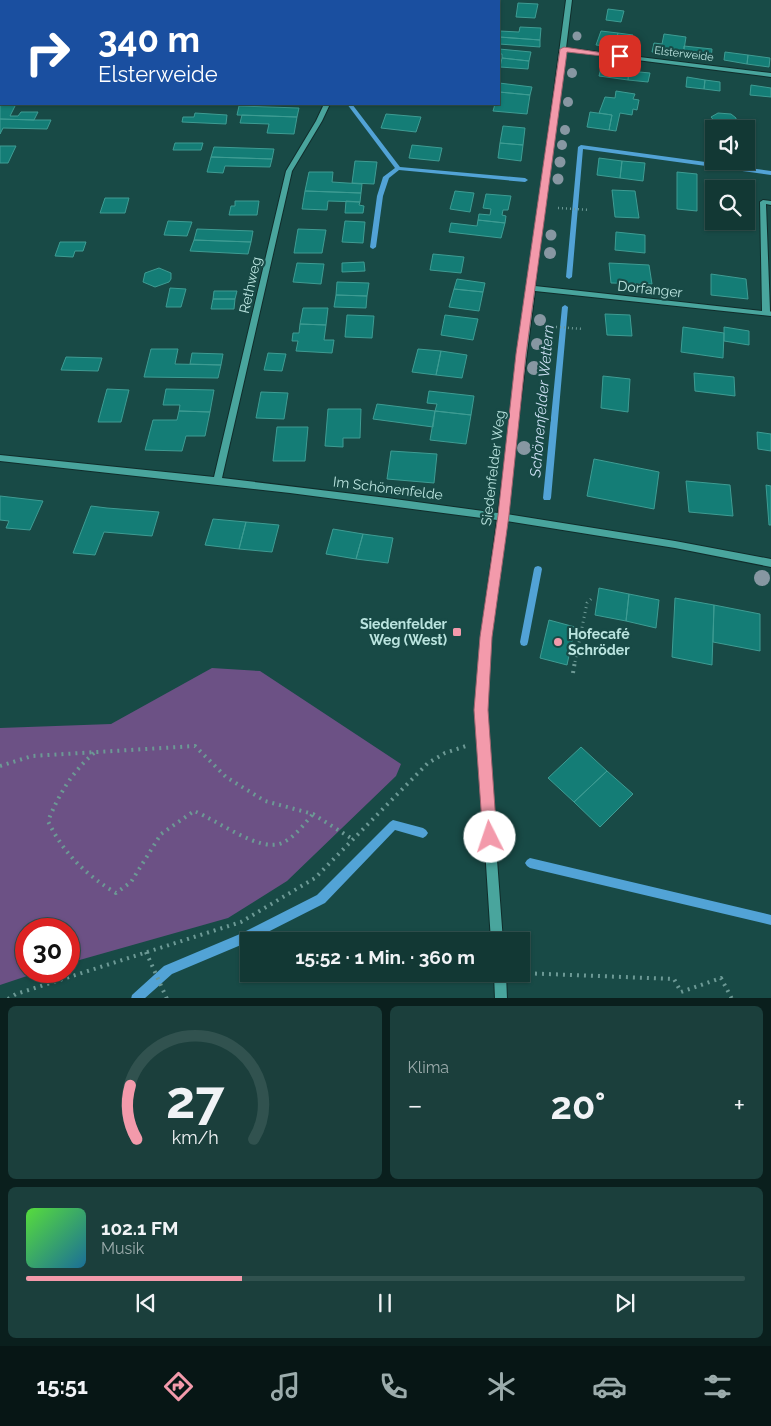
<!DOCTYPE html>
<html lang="de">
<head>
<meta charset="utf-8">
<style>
  :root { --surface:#123834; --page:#1b3f3c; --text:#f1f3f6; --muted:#9cacac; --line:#31524f; --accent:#f39aab }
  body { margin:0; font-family:Raleway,sans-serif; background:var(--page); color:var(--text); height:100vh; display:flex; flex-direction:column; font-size:19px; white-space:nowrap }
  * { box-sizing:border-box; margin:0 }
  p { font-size:16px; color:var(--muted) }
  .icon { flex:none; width:28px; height:28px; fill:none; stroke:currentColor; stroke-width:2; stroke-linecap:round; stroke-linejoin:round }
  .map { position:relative; height:998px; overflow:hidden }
  .drawer { display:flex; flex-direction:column; gap:8px; padding:8px; background:#0a1f1d; flex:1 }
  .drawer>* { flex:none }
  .top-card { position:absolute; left:0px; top:0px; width:500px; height:105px; box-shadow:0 1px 4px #0004,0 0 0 1px var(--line); background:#1a4fa0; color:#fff; overflow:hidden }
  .buttons { position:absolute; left:705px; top:120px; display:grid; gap:10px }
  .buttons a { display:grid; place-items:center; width:50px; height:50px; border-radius:0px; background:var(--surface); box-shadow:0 1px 4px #0004,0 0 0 1px var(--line); font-size:25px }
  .speed { position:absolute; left:15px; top:918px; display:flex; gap:10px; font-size:25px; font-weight:700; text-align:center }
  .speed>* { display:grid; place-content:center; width:65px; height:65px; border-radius:50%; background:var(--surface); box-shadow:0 1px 4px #0004,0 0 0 1px var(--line); line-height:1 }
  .speed .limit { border:8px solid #d22; background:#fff; color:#111 }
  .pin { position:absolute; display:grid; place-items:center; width:42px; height:42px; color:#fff; margin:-21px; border-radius:10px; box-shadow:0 2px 8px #0006 }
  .me { position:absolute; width:55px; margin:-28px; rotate:356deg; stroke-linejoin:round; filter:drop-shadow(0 0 4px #0008) }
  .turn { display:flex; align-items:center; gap:18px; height:105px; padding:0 15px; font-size:22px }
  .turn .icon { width:65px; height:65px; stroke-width:2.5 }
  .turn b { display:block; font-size:35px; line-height:42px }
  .big { font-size:38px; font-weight:700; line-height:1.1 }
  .drawer .tile { flex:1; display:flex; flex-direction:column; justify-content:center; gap:8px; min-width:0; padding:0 18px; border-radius:8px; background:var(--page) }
  .drawer .dial { align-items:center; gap:0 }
  .dial svg { height:130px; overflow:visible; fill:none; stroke:var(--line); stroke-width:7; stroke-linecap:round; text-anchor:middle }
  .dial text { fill:var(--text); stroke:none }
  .song { display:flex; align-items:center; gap:15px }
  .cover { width:60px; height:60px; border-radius:8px; background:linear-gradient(135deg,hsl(110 70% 55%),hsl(200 70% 35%)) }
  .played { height:5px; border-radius:2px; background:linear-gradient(90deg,var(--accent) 30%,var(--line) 30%) }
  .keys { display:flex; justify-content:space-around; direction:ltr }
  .heat { display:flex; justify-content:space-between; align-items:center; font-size:28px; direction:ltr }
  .drawer .tiles { flex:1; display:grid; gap:8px; grid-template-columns:1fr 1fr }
  .tile:last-child { grid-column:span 2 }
  .trip { position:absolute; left:240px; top:932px; width:290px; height:50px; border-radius:0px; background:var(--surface); box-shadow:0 1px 4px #0004,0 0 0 1px var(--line); font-weight:700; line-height:50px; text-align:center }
  .dock { display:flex; height:80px; justify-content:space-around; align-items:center; background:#071615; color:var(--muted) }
  .dock .icon { width:35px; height:35px }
  .dock .on { color:var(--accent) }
  .dock b { font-size:22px; color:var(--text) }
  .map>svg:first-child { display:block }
  .green { fill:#6c5185 }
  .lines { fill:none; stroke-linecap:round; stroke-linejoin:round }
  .stream { fill:#52a3d6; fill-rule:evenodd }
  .building { fill:#147d76; stroke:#3e9c93 }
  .minor-casing { stroke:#102d2b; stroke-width:2 }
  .path-far2 { stroke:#6c9995; stroke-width:2.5; stroke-dasharray:1 3; stroke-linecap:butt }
  .path-far1 { stroke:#6c9995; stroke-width:3; stroke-dasharray:1 4; stroke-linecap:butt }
  .path { stroke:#6c9995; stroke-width:4; stroke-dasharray:2 5; stroke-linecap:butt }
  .minor { fill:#49a59d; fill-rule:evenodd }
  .tree { fill:#8797a2 }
  .route { fill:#f39aab; stroke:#9e646f }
  .poi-dot { fill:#f39aab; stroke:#184a46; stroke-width:2 }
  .labels { text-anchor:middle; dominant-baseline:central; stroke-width:4.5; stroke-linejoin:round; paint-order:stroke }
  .far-street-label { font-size:11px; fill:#bae4df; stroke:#184a46 }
  .street-label { font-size:14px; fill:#bae4df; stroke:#184a46 }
  .poi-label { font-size:14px; font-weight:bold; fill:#bae4df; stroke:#184a46; text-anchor:end }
  .water-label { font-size:15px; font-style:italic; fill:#cbdff3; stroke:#184a46 }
</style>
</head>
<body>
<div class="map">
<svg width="771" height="999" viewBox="0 0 771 999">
  <rect width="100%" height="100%" fill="#184a46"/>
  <path class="green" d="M212,668L260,671L401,764L396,776L287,881L228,918L69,963V929H26V971H42L0,985V728L111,724Z"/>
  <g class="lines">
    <path class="stream" d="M354,0H358V1H354Z
      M347,104H352L400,167L525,178L528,180L525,182L399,170L389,178L383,196L376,247L373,249L371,248L370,247L377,196L383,177L395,168Z
      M581,145L771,171V175L583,149L572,277L569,279L566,277L578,147Z
      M565,305L568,307L551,498L550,500H544L543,498L562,307Z
      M538,566L541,567L542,569L528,642L527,645L524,646L521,645L520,642L534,569L535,567Z
      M393,820L423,828L426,830L428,833L426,836L423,838L395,830L325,903L248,942L172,974L144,999H131L132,995L164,966L240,934L317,895L390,822Z
      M530,858L771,915V925L530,868L527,866L525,863L527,860Z"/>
  </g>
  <path class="building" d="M518,3L538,4L535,18L516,17Z
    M608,9L624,11L621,22L606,20Z
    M520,27L541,28L540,40L499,37V31L519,32Z
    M601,31L618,33L614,47L596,45Z
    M618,33L633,35L629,50L614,47Z
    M664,34L686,37L683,56L652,52L654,43L662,44Z
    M499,37L540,40V47L499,44Z
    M684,46L712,49L711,59L683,56Z
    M499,49L531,52L529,61L502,58V54H499Z
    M725,52L748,55L747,64L724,60Z
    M748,55L770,58L769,67L747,64Z
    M502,58L529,61L528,69L500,67Z
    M601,68L629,71L628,80L599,76Z
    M629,71L650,73L648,82L628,80Z
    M687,77L705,80L704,89L686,87Z
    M705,80L720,82V91L704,89Z
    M499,83L532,87L530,95L499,92Z
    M751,85L771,88V97L750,95Z
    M616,91L635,94L633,99L639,100L637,110L633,109L632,115L620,113L616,131L609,130L612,115L599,113L605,97L615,98Z
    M499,92L530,95L527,114L493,111L495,104H499Z
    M0,100L1,104H16L10,116H18L21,112H38L34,120L0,119Z
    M239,106L299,108L297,117L237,115Z
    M590,112L612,115L609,130L587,127Z
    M195,113L227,115L226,124L182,122L183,117H194Z
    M718,113L731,114L736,118V123L726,126L717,124L711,117Z
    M386,114L421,117L416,132L381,128Z
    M242,115L297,117L294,134L267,133L269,124L240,123Z
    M0,119L34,120H51L47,129L3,128L0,134Z
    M503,126L525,128L523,145L500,143Z
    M175,143H203L201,150H173Z
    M500,143L523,145L521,161L498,158Z
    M412,145L442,148L439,161L409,158Z
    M0,146H16L8,163H0Z
    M214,147L274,149L272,159L211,157Z
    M211,157L272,159L270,167L225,166L223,173L207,172Z
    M599,158L622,161L620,178L597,175Z
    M355,161L377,162L374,184L352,183Z
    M622,161L645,163L643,181L620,178Z
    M309,172H333L332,182L362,184L361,193L305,191Z
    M677,172L697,174V211L677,209Z
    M612,190L635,191L639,218L615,217Z
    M305,191L361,193L360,202L328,201L327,210L302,209Z
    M455,191L474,193L470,212L450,209Z
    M486,194L511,196L508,210H503L502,215L506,216L505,223L478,220L479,214L490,215L491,209L483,208Z
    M105,198H129L125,213H100Z
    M235,201H259L257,215H229L231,206H235Z
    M346,201L360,202L359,205L364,206L363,213H345Z
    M478,220L505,223L501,238L449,232L451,223L477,226Z
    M168,221L192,222L187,236L164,235Z
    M345,221L365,222L363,243L342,242Z
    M197,229L253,231L251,242L194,240Z
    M298,229L326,230L322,253H294Z
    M616,232L645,235V253L615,250Z
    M194,240L251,242L248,254L190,251Z
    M60,242H86L83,251H75L73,257L55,256Z
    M433,254L464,257L461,273L430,270Z
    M364,262L365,271L342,272V263Z
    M297,263L324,264L321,284L293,282Z
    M609,263L649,265L652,284L611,283Z
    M159,268L171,273V279L169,282L155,287L143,282L145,273Z
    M711,274L746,279L748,299L711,295Z
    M457,279L485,283L483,292L454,289Z
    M337,282L369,283L367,296L336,295Z
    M170,288L186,289L181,307H166Z
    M454,289L483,292L479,311L449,307Z
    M214,291H237L235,299H213Z
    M336,295L367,296L366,308L334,307Z
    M213,299H235L234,309H211Z
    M303,308H328L326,325L300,324Z
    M605,314L630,315L632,336L607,335Z
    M347,315L374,316L372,338L345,337Z
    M445,315L478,319L473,340L441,335Z
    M300,324L326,325L324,340H334L332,353L296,351L298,341H292L293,333H299Z
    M683,327L724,333L723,358L681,352Z
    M724,327L749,331V345L724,341Z
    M151,349H178L175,364L221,365L218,378L144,377Z
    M418,349L441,351L436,375L412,372Z
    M441,351L467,355L462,378L436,375Z
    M192,353L223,354L221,365L190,364Z
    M268,353L286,354L282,371L264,370Z
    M66,357L102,358L98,371L61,370Z
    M694,373L734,377L735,396L695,391Z
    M603,376L630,379L628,412L601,408Z
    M107,389L129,390L121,422H98Z
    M166,389L214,390L210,412L179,411L180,405H163Z
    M429,391L474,396L471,415L435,411L437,404L427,403Z
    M261,392L288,393L284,419L256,418Z
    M377,404L435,411L433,427L373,419Z
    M328,409H361L360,438H343V447L325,446Z
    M179,411L210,412L205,436H186L182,451L145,450L153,420H177Z
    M435,411L471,415L466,444L430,440Z
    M277,427H308L305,461H273Z
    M757,432L771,434V451L758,449Z
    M391,451L437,454L434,483L387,479Z
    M594,459L659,472L654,509L587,496Z
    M686,481L730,485L733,516L689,512Z
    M766,485L771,486V525H769Z
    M0,496L43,501L30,530L6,528L9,521L0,520Z
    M91,506L107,508L159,512L152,536L104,532L95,555L73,553Z
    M213,519L246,522L239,549L205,545Z
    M246,522L279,525L272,552L239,549Z
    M333,529L363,534L356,559L326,554Z
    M363,534L393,538L388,563L356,559Z
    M599,588L629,594L626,621L595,615Z
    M629,594L659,600L656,628L626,621Z
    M675,598L714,605L712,665L672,657Z
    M714,605L760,614V651L713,642Z
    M549,620L575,627L567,665L540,658Z
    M581,747L607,771L574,802L548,778Z
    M607,771L633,794L600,827L574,802Z"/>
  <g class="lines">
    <g class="minor-casing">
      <path id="minor" d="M340,0H346V1H341Z
        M566,0H572L566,48L771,73V77L565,51L535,286L762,311L760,202L763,200L771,201V205L766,204L770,311L771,312V316L535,291L506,514L675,541L771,559V567L675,548L506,521L491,637L486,710L503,941H491L476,710L481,637L497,520L290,493L0,461V455L214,477L286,171L316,121L324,104H330L322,121L292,171L222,478L387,498L498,513Z
        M1,70V74L0,75V71Z
        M494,974H506L507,999H495Z"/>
    </g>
    <path class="path-far2" d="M558,208L589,210
      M544,326L583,329"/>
    <path class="path-far1" d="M575,662L587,603L591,599"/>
    <path class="path" d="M573,673L575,661
      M94,753C72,772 59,794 48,821C63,853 86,875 116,893L131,882L161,834L194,811C217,820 260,853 282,843C295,837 304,824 313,814
      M0,766L32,756L195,746L226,777L265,801L313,814L354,840
      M146,952L167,999
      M521,973L674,979L681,992L721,978L732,999
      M8,999L16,994L241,922L315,878L428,763L445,753L466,746"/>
    <use href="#minor" class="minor"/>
  </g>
  <g class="tree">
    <circle cx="577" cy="36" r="4.5"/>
    <circle cx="572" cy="73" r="5"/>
    <circle cx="568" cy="102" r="5"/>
    <circle cx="565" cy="130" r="5"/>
    <circle cx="562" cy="145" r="5"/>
    <circle cx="560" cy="162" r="5.5"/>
    <circle cx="558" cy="179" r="5.5"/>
    <circle cx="551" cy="235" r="5.5"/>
    <circle cx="550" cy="253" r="6"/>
    <circle cx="540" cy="320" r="6"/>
    <circle cx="537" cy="344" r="6"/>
    <circle cx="534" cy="368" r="7"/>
    <circle cx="524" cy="448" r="7"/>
    <circle cx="762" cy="578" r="8"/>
  </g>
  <path class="route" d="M564,47L624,56L620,58L567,52L526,354L509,515L492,637L488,710L497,837L495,842L490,844L485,842L483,837L474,710L480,637L498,515L516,354L560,49Z"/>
  <g class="poi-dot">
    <rect x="452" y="627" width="10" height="10" rx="2.5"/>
    <circle cx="558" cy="642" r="5"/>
  </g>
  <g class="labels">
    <g class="far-street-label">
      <text transform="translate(684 54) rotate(7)">Elsterweide</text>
    </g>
    <g class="street-label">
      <text transform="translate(250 285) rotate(-77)">Rethweg</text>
      <text transform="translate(650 289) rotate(6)">Dorfanger</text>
      <text transform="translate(493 468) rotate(-83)">Siedenfelder Weg</text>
      <text transform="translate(388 488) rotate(7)">Im Schönenfelde</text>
    </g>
    <g class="poi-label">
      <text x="447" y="624">Siedenfelder<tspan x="447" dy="16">Weg (West)</tspan></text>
      <text x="568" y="634" text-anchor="start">Hofecafé<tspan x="568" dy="16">Schröder</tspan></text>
    </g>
    <g class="water-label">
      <text transform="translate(542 401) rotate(-85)">Schönenfelder Wettern</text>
    </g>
  </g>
</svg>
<div class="buttons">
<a><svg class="icon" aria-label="sound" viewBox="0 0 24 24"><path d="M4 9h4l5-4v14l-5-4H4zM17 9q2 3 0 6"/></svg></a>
<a><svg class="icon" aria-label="search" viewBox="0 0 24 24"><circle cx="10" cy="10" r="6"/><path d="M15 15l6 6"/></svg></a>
</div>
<div class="speed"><div class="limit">30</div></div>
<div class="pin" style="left:620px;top:56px;background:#d93025"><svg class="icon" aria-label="arrive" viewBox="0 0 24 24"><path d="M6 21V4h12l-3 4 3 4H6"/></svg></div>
<svg class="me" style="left:490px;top:837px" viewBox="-20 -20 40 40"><circle r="19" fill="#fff"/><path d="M0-13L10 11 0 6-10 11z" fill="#f39aab"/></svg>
<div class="trip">15:52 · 1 Min. · 360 m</div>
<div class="top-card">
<div class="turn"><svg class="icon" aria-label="right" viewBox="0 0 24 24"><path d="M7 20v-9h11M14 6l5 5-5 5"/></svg><div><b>340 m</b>Elsterweide</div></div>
</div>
</div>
<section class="drawer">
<div class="tiles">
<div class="tile dial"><svg viewBox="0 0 100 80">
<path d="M14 69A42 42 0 1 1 86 69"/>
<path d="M14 69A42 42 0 0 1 10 36" stroke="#f39aab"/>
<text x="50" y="56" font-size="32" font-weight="700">27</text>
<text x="50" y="72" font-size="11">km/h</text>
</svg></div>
<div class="tile"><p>Klima</p>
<div class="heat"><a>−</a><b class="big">20°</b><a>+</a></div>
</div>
<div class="tile">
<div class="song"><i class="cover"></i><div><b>102.1 FM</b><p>Musik</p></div></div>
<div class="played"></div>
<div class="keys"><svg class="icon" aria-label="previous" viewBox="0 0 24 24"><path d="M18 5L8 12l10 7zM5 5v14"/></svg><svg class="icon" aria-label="pause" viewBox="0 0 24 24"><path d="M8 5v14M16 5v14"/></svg><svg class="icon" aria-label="next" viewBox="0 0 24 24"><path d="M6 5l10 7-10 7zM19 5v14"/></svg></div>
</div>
</div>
</section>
<nav class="dock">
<b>15:51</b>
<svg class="icon on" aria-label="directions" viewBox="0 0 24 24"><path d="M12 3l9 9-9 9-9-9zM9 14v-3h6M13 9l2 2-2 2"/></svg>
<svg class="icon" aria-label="music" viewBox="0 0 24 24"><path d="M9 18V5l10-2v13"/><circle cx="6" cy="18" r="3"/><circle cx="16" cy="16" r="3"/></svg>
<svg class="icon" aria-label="phone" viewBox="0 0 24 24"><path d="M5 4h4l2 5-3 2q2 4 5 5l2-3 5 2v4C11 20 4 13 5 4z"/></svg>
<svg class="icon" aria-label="climate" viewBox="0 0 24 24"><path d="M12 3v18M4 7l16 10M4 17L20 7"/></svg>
<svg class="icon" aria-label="car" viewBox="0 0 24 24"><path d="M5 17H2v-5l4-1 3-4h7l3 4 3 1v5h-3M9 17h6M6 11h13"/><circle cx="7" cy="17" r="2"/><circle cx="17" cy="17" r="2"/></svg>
<svg class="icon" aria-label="filters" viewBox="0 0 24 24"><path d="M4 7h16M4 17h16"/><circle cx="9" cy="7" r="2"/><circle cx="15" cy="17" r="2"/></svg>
</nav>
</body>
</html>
